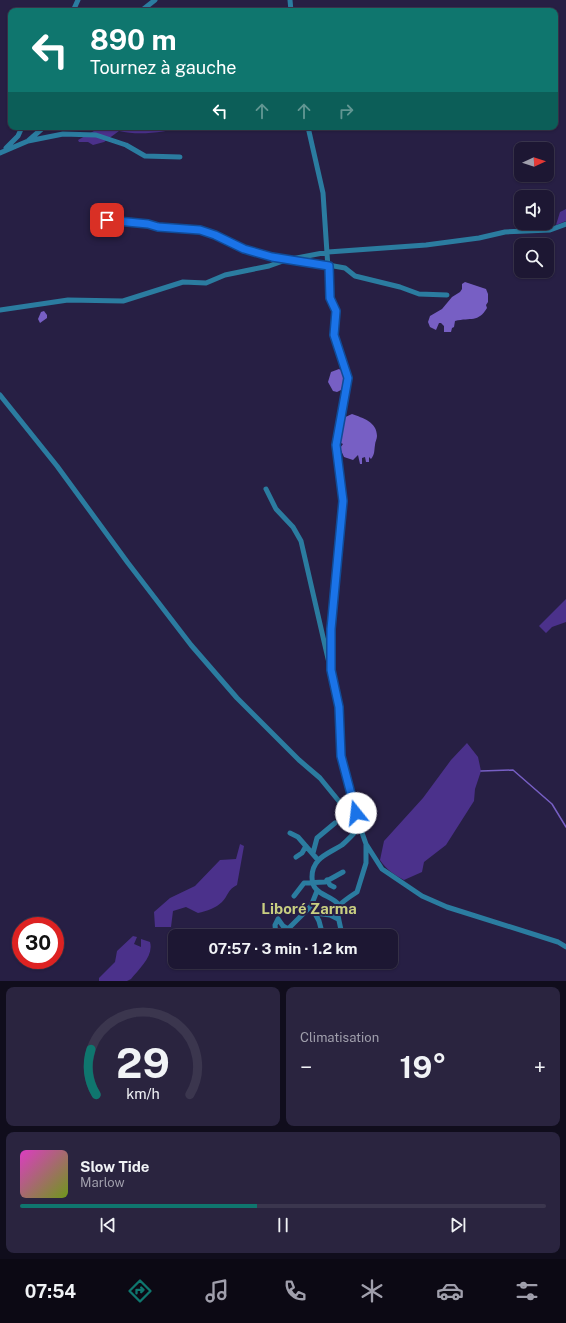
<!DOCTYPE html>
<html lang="fr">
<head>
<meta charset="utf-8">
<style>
  :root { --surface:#1d1733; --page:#2a243f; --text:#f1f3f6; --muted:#a09fac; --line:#3b364e; --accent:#0f766e }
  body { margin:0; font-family:"Public Sans",sans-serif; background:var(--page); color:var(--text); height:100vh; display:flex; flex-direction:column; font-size:15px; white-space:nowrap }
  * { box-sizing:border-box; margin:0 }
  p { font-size:13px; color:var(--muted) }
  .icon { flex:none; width:22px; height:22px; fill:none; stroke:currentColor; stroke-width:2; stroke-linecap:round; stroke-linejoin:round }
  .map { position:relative; height:981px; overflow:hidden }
  .details { display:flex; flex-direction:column; gap:6px; padding:6px; background:#100d1c; flex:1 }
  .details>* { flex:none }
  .top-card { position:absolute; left:8px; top:8px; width:550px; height:122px; border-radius:8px; box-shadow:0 1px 3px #0004,0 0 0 1px var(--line); background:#0f766e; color:#fff; overflow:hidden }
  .needle { width:26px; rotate:87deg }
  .controls { position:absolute; left:514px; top:142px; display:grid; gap:8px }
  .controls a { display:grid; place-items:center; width:40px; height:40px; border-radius:8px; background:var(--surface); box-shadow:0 1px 3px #0004,0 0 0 1px var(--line); font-size:20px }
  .speed { position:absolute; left:12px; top:917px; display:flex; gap:8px; font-size:20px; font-weight:700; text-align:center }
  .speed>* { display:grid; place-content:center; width:52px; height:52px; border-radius:50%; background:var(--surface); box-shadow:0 1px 3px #0004,0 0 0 1px var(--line); line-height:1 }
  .speed .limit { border:6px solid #d22; background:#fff; color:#111 }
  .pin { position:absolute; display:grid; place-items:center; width:34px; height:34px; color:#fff; margin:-17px; border-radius:8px; box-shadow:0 2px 6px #0006 }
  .me { position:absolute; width:44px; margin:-22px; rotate:344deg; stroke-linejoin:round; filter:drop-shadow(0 0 3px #0008) }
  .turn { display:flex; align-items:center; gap:14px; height:84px; padding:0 16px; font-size:18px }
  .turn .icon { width:52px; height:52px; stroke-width:2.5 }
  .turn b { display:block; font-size:28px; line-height:34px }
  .lanes { display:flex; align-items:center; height:38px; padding:0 16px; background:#0003; justify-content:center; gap:20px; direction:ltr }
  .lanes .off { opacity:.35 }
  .big { font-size:30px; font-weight:700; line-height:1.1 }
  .details .tile { flex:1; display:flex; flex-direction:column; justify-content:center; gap:6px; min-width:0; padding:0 14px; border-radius:8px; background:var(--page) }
  .details .dial { align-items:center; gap:0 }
  .dial svg { height:104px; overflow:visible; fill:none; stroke:var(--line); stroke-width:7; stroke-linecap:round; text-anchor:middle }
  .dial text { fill:var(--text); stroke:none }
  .song { display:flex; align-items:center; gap:12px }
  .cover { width:48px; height:48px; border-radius:6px; background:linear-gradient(135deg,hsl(310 70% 55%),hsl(80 70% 35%)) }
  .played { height:4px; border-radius:2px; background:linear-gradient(90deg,var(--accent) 45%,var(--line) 45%) }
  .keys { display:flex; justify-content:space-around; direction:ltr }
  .heat { display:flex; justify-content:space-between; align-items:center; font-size:22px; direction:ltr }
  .details .tiles { flex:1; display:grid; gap:6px; grid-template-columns:1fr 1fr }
  .tile:last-child { grid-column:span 2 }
  .trip { position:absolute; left:168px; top:929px; width:230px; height:40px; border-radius:8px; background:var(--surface); box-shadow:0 1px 3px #0004,0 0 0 1px var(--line); font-weight:700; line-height:40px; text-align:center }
  .tabs { display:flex; height:64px; justify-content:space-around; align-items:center; background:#0c0914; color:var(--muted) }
  .tabs .icon { width:28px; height:28px }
  .tabs .active { color:var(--accent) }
  .tabs b { font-size:18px; color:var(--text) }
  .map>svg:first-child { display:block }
  .green { fill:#4b318b }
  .water { fill:#775fc4 }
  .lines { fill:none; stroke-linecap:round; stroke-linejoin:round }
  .stream { stroke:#775fc4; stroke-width:1.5 }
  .minor { stroke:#2b7ca0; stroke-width:5 }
  .route-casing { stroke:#114b97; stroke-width:10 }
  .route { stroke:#1a73e8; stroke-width:7 }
  .labels { text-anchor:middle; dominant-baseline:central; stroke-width:4; stroke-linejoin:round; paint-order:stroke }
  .quarter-label { font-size:15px; font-weight:bold; fill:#c9cf81; stroke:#271f44 }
</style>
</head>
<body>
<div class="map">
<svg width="566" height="981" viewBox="0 0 566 981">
  <rect width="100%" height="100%" fill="#271f44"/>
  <path class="green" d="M101,127H185C164,132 140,136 119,131L104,142L93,145L88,142H79L78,140Z
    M566,209V221L556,225L560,212Z
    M566,599V622L552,627L546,633L539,626Z
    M467,743L478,757L481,771L475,789L474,801L446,845L424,862L422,872L404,880C394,875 386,869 380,860L384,841L423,798L451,760Z
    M240,844L244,846L237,885C228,889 228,896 222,902C216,908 207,911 198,913L186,907L173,911L171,927H155L154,912L170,898L195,886L220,860L236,859Z
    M133,936L137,937L134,944L141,947V939L150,942C154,956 139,969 131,979L127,981H99V978L115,962L117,951Z"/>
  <path class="water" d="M465,282L486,289L488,294V302L486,305L487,308C478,323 471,317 455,321L454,327L452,328L451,332H444V326L441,323H439L436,330L430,327L428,322L430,316L442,309L452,297L460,292L462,289V284Z
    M44,311L47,315V318L40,323L38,319L41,312Z
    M339,369L342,371L345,378L341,390L337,392L333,391L328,382L331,372Z
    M352,414C363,418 377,422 377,436C377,439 375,442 375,445C374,451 375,454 371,459L369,457V462H366L365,457L362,458V464H360L358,455L353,460L344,457L340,448L343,444L341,443V446H338L341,438V419Z"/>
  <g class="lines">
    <path class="stream" d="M481,771L513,770L552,804L566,827"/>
    <path class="minor" d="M290,0L291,11
      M73,11L78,0
      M141,11L155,0
      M308,127L323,193L330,298L336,311L334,335L347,378L336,445L343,501L331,629V670
      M28,141L63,134L96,135L126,145L145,156L180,157
      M6,148L18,136L22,127
      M0,153L28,141L44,127
      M99,218L148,224L158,227L200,230L244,249L286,260L328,252L426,245L479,238L505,232L550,230L566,224
      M294,259L345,268L355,276L400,287L419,294L447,295
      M0,310L68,300L123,301L183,282L206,283L225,275L269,266L283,261
      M0,395L57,466L128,563L191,645L237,698L299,760L320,778L360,827L366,844L382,869L422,896L447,907L558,942L566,947
      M266,489L276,509L293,527L301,541L337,698L341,756L360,827C354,833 348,840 342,845C328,854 312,858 312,877C312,882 313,886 316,889C322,896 333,897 339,905
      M290,833L298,837L318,860
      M313,853L317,838L335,823
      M296,857L302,853L306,846
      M327,880L330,885L334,887
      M294,896L304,883L325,882L343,872
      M311,906L319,921L323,936
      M315,913L330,915L338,919
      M278,919L283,926L288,929
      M276,936L275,925L278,919
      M289,936L288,929L311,906L317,891
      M292,936H297
      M342,936C338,907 329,910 357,892L366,863V845"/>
  </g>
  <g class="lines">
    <g class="route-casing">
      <path id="route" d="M107,220L148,224L158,227L200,230L215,235L244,249L272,257L329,266L330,298L336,311L334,335L348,378L336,445L343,501L331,629V670L339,707L341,756L356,813"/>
    </g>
    <use href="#route" class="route"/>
  </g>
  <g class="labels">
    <g class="quarter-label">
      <text x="309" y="908">Liboré Zarma</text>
    </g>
  </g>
</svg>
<div class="controls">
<a><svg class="needle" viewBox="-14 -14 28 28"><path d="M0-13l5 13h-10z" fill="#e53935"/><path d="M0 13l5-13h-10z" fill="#a09fac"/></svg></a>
<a><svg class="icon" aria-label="sound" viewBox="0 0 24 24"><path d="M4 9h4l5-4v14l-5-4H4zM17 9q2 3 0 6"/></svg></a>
<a><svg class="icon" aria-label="search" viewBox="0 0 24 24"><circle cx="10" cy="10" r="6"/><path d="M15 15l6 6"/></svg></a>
</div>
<div class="speed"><div class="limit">30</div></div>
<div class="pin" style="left:107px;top:220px;background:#d93025"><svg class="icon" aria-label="arrive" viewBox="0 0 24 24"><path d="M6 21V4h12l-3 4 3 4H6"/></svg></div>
<svg class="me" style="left:356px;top:813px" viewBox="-20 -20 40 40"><circle r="19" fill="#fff"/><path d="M0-13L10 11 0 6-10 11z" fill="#1a73e8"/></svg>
<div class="trip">07:57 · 3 min · 1.2 km</div>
<div class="top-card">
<div class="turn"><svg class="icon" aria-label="left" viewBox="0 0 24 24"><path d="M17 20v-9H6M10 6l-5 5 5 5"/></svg><div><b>890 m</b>Tournez à gauche</div></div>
<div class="lanes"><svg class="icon" aria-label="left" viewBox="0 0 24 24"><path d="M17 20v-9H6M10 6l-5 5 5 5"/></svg><svg class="icon off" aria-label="ahead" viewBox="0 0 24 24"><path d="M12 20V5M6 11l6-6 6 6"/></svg><svg class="icon off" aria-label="ahead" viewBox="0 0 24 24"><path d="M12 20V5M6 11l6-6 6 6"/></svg><svg class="icon off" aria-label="right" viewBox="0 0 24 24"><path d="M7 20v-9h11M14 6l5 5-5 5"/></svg></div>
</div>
</div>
<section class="details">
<div class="tiles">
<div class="tile dial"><svg viewBox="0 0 100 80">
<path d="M14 69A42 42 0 1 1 86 69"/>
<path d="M14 69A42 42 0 0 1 10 34" stroke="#0f766e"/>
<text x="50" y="56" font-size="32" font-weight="700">29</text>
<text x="50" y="72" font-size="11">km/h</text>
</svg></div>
<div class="tile"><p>Climatisation</p>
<div class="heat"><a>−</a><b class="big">19°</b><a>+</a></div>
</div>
<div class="tile">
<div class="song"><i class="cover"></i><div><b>Slow Tide</b><p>Marlow</p></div></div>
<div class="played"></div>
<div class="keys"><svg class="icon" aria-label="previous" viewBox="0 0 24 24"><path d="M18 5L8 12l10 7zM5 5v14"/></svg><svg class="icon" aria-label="pause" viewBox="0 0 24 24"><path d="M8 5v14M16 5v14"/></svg><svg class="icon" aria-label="next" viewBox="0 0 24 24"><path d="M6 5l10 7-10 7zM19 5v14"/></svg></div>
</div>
</div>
</section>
<nav class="tabs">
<b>07:54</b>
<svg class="icon active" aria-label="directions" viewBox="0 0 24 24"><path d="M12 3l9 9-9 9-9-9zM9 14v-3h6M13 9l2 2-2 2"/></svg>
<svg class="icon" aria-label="music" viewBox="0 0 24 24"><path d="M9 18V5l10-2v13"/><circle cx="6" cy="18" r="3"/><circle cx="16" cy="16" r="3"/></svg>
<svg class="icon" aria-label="phone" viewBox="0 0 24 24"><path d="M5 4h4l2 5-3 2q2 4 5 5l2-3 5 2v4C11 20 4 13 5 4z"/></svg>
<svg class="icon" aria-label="climate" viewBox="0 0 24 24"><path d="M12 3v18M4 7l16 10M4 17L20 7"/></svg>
<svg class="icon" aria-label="car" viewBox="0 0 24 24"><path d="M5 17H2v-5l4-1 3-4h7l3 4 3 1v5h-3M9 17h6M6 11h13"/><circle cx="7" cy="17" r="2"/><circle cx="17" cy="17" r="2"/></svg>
<svg class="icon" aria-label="filters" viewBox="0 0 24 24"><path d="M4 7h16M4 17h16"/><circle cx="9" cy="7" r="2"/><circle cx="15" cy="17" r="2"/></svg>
</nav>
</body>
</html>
